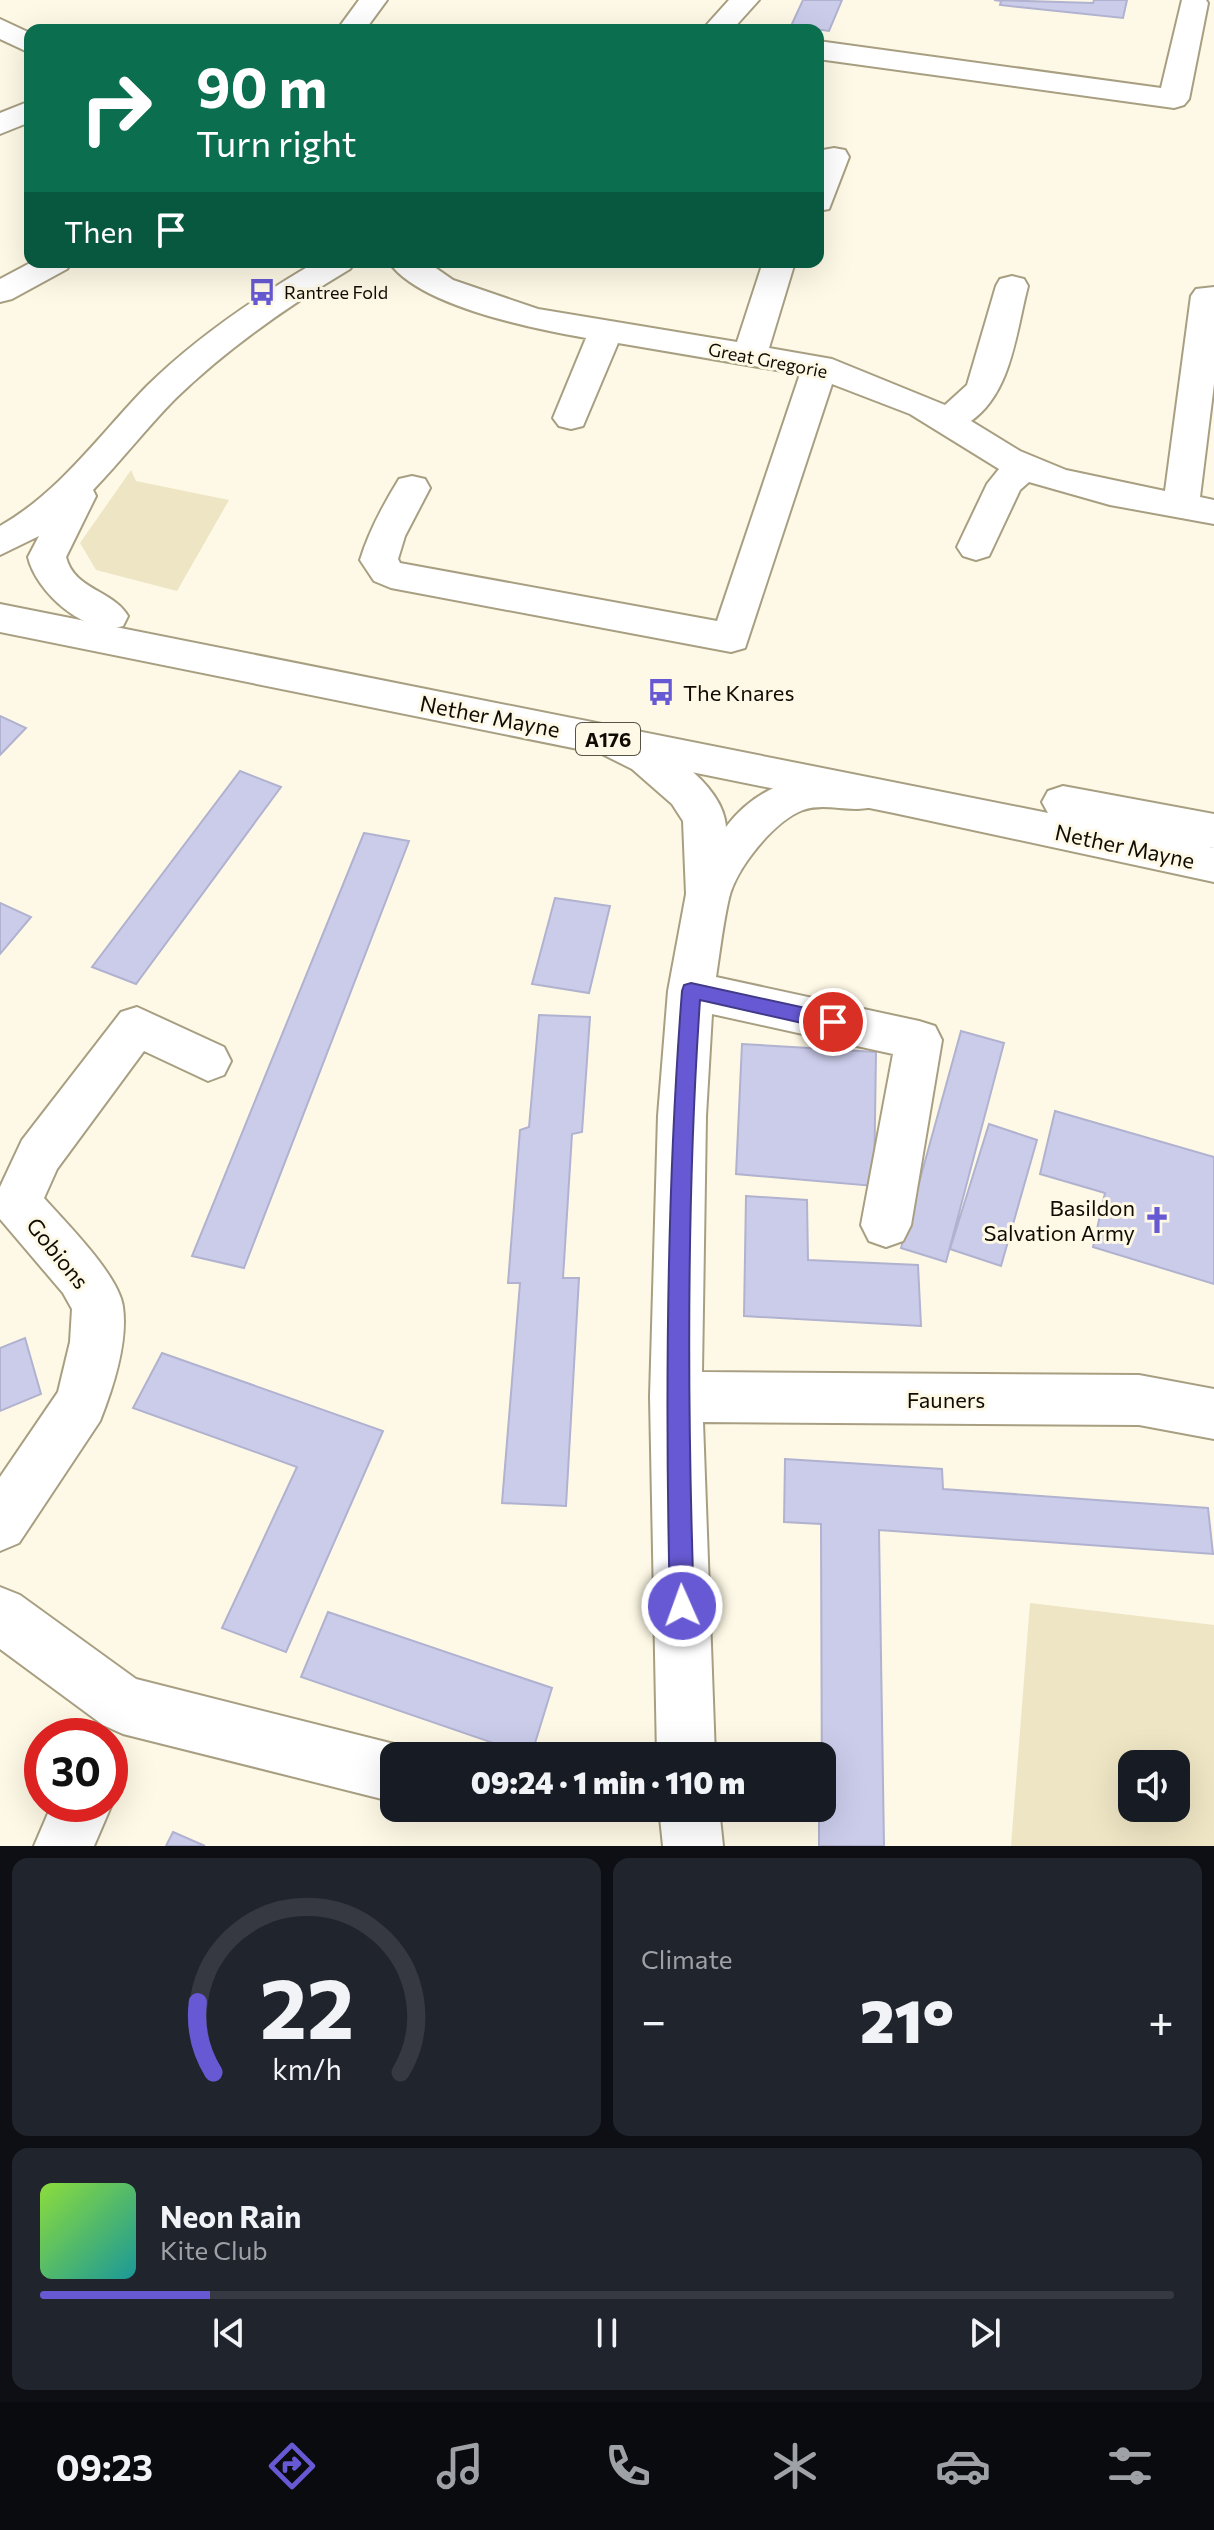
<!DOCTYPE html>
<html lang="en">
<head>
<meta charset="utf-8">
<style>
  :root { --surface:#171b24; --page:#20242c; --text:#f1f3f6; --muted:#9ea1a6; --line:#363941; --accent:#6659d3 }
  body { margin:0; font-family:Commissioner,sans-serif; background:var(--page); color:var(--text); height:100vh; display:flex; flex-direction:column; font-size:30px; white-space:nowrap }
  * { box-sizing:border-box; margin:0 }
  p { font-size:26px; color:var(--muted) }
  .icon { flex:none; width:44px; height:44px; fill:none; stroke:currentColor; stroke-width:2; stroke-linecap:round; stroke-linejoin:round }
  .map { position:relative; height:1846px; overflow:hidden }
  .details { display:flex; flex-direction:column; gap:12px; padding:12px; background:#0d0f14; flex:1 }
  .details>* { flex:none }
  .top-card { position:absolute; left:24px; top:24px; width:800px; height:244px; border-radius:16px; box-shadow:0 8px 32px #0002; background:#0b6e4f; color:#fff; overflow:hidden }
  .controls { position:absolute; left:1118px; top:1750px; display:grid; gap:16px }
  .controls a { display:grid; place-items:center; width:72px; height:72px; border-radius:16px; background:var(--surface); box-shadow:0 8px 32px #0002; font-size:40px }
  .speed { position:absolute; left:24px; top:1718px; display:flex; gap:16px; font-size:40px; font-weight:700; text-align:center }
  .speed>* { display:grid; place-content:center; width:104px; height:104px; border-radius:50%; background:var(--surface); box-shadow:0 8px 32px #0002; line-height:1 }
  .speed .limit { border:12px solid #d22; background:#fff; color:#111 }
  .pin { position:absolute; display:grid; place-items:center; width:68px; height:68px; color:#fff; margin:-34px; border:4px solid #fff; border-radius:50%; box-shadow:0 2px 8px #0007 }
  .me { position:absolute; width:88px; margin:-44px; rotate:358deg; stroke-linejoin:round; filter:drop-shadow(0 0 6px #0008) }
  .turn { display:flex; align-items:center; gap:28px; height:168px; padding:0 40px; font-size:36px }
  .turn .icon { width:104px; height:104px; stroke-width:2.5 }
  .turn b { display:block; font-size:56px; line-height:68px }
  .then { display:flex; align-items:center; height:76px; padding:0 40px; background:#0003; gap:16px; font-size:30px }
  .big { font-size:60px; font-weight:800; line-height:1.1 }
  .details .widget { flex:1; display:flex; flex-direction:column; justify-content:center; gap:12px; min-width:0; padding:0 28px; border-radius:16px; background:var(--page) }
  .details .dial { align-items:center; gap:0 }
  .dial svg { height:208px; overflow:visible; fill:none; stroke:var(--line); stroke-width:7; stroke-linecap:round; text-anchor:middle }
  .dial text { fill:var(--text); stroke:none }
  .song { display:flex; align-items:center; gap:24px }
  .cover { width:96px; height:96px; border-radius:12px; background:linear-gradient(135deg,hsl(90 70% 55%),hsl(180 70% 35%)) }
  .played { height:8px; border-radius:4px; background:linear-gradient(90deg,var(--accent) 15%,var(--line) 15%) }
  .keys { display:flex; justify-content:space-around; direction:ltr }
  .heat { display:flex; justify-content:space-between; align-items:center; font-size:44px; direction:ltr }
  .details .tiles { flex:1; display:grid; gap:12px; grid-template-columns:1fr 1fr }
  .widget:last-child { grid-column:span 2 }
  .trip { position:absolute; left:380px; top:1742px; width:456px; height:80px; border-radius:16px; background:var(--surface); box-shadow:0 8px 32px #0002; font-weight:800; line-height:80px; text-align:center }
  .dock { display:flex; height:128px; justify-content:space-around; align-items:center; background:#090b0e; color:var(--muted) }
  .dock .icon { width:56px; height:56px }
  .dock .current { color:var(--accent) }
  .dock b { font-size:36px; color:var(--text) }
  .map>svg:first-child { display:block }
  .green { fill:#eee5c4; fill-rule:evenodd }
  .building { fill:#caccea; stroke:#b0b2cf; stroke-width:2 }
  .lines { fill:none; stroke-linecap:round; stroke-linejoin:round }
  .minor-casing { stroke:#a89f82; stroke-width:4 }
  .major-casing { stroke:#a89f82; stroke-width:4 }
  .minor { fill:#fff; fill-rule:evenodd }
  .major { fill:#fff; fill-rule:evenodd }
  .route { fill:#6659d3; stroke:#423a89; stroke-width:2 }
  .labels { text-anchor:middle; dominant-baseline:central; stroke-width:6; stroke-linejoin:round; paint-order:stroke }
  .far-poi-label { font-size:18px; fill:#100c03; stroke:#fef9e6; text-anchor:start }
  .far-street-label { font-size:18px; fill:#100c03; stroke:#fef9e6 }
  .shield { fill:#fef9e6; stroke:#575347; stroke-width:2 }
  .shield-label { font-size:20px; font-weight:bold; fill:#100c03 }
  .poi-label { font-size:22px; fill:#100c03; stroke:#fef9e6; text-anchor:start }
  .street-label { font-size:22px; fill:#100c03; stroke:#fef9e6 }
</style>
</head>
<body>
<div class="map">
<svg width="1214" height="1846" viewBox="0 0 1214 1846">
  <rect width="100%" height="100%" fill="#fef9e6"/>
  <path class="green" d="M131,470L136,481L229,500L177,591L96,570L80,543Z
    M1030,1603L1214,1625V1846H1011ZM1132,1764H1176V1808H1132Z"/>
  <path class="building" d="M803,0H842L829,31L791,26Z
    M994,0L1093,3L1094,0H1127L1123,18L1000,5L1001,1Z
    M0,716L26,728L0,755Z
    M240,771L281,787L136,984L92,967Z
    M364,833L409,841L244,1268L192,1256Z
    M555,898L610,906L589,993L532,984Z
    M0,903L31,917L0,954Z
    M539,1015L590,1017L582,1132L572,1134L563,1278H579L566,1506L502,1503L520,1283H508L520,1130L529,1127Z
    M961,1031L1004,1043L946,1262L901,1248Z
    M742,1044L876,1052L874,1186L736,1174Z
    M1055,1111L1214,1157V1284L1093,1247L1105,1193L1040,1174Z
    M989,1124L1037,1140L1001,1266L950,1249Z
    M746,1196L807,1200L808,1260L918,1265L921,1326L744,1316Z
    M25,1338L41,1394L0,1411V1348Z
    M162,1353L383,1431L286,1652L222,1628L297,1467L133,1408Z
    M785,1459L942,1469L943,1489L1208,1508L1213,1554L879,1530L884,1846H819V1808H822L821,1524L784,1522Z
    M328,1612L552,1688L531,1756L301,1677Z
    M173,1832L205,1846H166Z"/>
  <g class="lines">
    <g class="minor-casing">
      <path id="minor" d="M359,0H387L365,30H337Z
        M729,0H759L732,30H702Z
        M1182,0H1206L1208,3L1189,99L1184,105L1174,108L818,59V41L1161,88Z
        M0,19L30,33V53L0,39Z
        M30,101V122L0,134V113Z
        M834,148L845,150L849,157L829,209L818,211V159L823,150Z
        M32,262H72L67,269L12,299L0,302V279Z
        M316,262H355L350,269C288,306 229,347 176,398C147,427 122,460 93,490L96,496L66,557C74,590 113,590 128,616L123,626C86,637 36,592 28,557L39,536L0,555V526C60,492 100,434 147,386C197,337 256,297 316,262Z
        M389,262H427L453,280L538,309L737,342L763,262H795L769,348L832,359L945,405L967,385L996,286L1000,279L1012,276L1024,279L1028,286C1016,331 1012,392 971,421L1020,451L1066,470L1165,491L1191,296L1196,289L1214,287V384L1200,497L1214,500V524L1110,505L1029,482L1020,490L989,556L976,560L963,556L957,547L987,484L999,469L910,414L832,384L745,648L731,652L391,588L374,581L360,560C369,531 383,505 399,479L412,476L425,479L430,488L405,536L398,559L400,563L717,621L800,374L618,343L583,426L571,429L559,426L553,418L586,338C535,329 419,306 389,262Z
        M610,725C650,737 723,780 726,827C762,779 820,766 876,784L882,795L876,806C852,814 826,802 803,810C774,821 736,868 729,898C723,924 720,951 716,977L919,1021L935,1026L942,1040L911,1225L903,1241L886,1247L869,1241L861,1225L893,1054L712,1014L706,1116L702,1372L1139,1375L1214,1389V1439L1139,1425L703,1422L715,1756H657L650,1397L658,1116L668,991L686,894L683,821L672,804L632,769L596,751L590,740L596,729Z
        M137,1007L224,1047L231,1061L224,1075L208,1081L144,1051L57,1169L44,1198C65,1222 119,1275 123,1307C128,1343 113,1388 100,1421L19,1543L0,1551V1477L58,1392L70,1342L72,1309L63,1293L0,1219V1187L22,1140L121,1012Z
        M0,1587L20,1595L136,1679L394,1744L415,1752L416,1756H394V1802L123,1734L103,1725L0,1649Z
        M110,1800L112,1804L94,1846H34L52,1804H110Z
        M659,1808H719L723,1846H663Z"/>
    </g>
    <g class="major-casing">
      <path id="major" d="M0,604L1048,813L1042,802L1048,791L1063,786L1214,814V848L1182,841L1214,848V882L894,813L0,632Z"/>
    </g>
    <use href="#minor" class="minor"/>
    <use href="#major" class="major"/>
  </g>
  <path class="route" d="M691,983L833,1014L840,1016L843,1022L840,1027L833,1030L700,1000C686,1203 687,1404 694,1606L690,1615L682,1618L674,1615L670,1606C665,1401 666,1196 682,991L684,985Z"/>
  <defs>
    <g id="bus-bare" transform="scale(2.16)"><path d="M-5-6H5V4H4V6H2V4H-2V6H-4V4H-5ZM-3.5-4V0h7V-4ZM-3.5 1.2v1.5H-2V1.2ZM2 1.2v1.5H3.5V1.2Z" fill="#6659d3" stroke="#fef9e6" stroke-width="2.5" paint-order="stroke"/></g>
    <g id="church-bare" transform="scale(2.16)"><path d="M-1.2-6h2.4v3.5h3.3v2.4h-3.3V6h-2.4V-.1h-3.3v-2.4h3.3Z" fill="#6659d3" stroke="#fef9e6" stroke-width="2.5" paint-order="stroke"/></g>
  </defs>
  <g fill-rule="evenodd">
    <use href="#bus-bare" x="262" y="292"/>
    <use href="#bus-bare" x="661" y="692"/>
    <use href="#church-bare" x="1157" y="1220"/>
  </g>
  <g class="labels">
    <g class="far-poi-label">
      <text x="284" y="292">Rantree Fold</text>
    </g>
    <g class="far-street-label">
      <text transform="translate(768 360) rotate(11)">Great Gregorie</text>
    </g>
    <rect class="shield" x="576" y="723" width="64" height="32" rx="6"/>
    <g class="shield-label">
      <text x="608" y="739">A176</text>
    </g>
    <g class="poi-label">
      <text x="683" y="692">The Knares</text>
      <text x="1135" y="1207" text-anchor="end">Basildon<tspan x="1135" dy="25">Salvation Army</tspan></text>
    </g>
    <g class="street-label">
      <text transform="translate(490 716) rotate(11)">Nether Mayne</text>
      <text transform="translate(1125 846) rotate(12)">Nether Mayne</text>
      <text transform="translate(58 1253) rotate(51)">Gobions</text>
      <text x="946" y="1399">Fauners</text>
    </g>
  </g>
</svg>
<div class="controls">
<a><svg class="icon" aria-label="sound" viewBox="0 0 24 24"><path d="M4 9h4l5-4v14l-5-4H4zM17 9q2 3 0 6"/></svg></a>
</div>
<div class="speed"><div class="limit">30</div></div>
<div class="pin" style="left:833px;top:1022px;background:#d93025"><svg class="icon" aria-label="arrive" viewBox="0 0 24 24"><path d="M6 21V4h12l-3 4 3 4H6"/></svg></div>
<svg class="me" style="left:682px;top:1606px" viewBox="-20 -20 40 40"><circle r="17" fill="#6659d3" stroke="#fff" stroke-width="3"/><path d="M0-11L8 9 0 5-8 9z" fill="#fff"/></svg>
<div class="trip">09:24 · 1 min · 110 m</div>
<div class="top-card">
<div class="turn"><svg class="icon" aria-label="right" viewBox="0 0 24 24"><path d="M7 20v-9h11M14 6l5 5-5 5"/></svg><div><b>90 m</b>Turn right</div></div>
<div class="then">Then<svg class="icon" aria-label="arrive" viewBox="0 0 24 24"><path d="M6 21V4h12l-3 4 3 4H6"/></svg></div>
</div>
</div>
<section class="details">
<div class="tiles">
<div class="widget dial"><svg viewBox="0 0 100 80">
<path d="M14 69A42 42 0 1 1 86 69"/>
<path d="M14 69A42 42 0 0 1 8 42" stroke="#6659d3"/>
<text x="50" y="56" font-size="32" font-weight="700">22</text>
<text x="50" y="72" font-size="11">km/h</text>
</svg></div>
<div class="widget"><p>Climate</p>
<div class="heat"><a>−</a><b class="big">21°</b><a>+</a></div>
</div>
<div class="widget">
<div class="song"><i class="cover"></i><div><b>Neon Rain</b><p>Kite Club</p></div></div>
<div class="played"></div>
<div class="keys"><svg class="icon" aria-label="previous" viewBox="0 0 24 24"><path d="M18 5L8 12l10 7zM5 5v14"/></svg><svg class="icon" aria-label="pause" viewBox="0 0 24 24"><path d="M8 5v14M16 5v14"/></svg><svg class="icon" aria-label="next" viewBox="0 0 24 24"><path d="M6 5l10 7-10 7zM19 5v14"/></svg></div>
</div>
</div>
</section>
<nav class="dock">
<b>09:23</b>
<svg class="icon current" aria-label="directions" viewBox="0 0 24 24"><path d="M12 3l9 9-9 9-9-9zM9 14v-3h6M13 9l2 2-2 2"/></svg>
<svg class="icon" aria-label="music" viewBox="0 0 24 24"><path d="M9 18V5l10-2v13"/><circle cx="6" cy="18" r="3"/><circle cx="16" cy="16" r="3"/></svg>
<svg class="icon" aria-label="phone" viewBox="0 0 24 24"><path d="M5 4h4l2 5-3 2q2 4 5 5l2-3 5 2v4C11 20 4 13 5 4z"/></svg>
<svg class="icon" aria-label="climate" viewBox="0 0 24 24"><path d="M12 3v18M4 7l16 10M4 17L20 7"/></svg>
<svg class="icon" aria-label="car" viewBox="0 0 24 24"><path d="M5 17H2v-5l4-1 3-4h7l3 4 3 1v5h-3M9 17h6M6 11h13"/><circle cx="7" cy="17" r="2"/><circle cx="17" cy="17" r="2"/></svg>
<svg class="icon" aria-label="filters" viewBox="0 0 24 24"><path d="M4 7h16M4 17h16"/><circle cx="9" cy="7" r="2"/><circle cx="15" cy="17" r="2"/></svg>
</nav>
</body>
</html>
